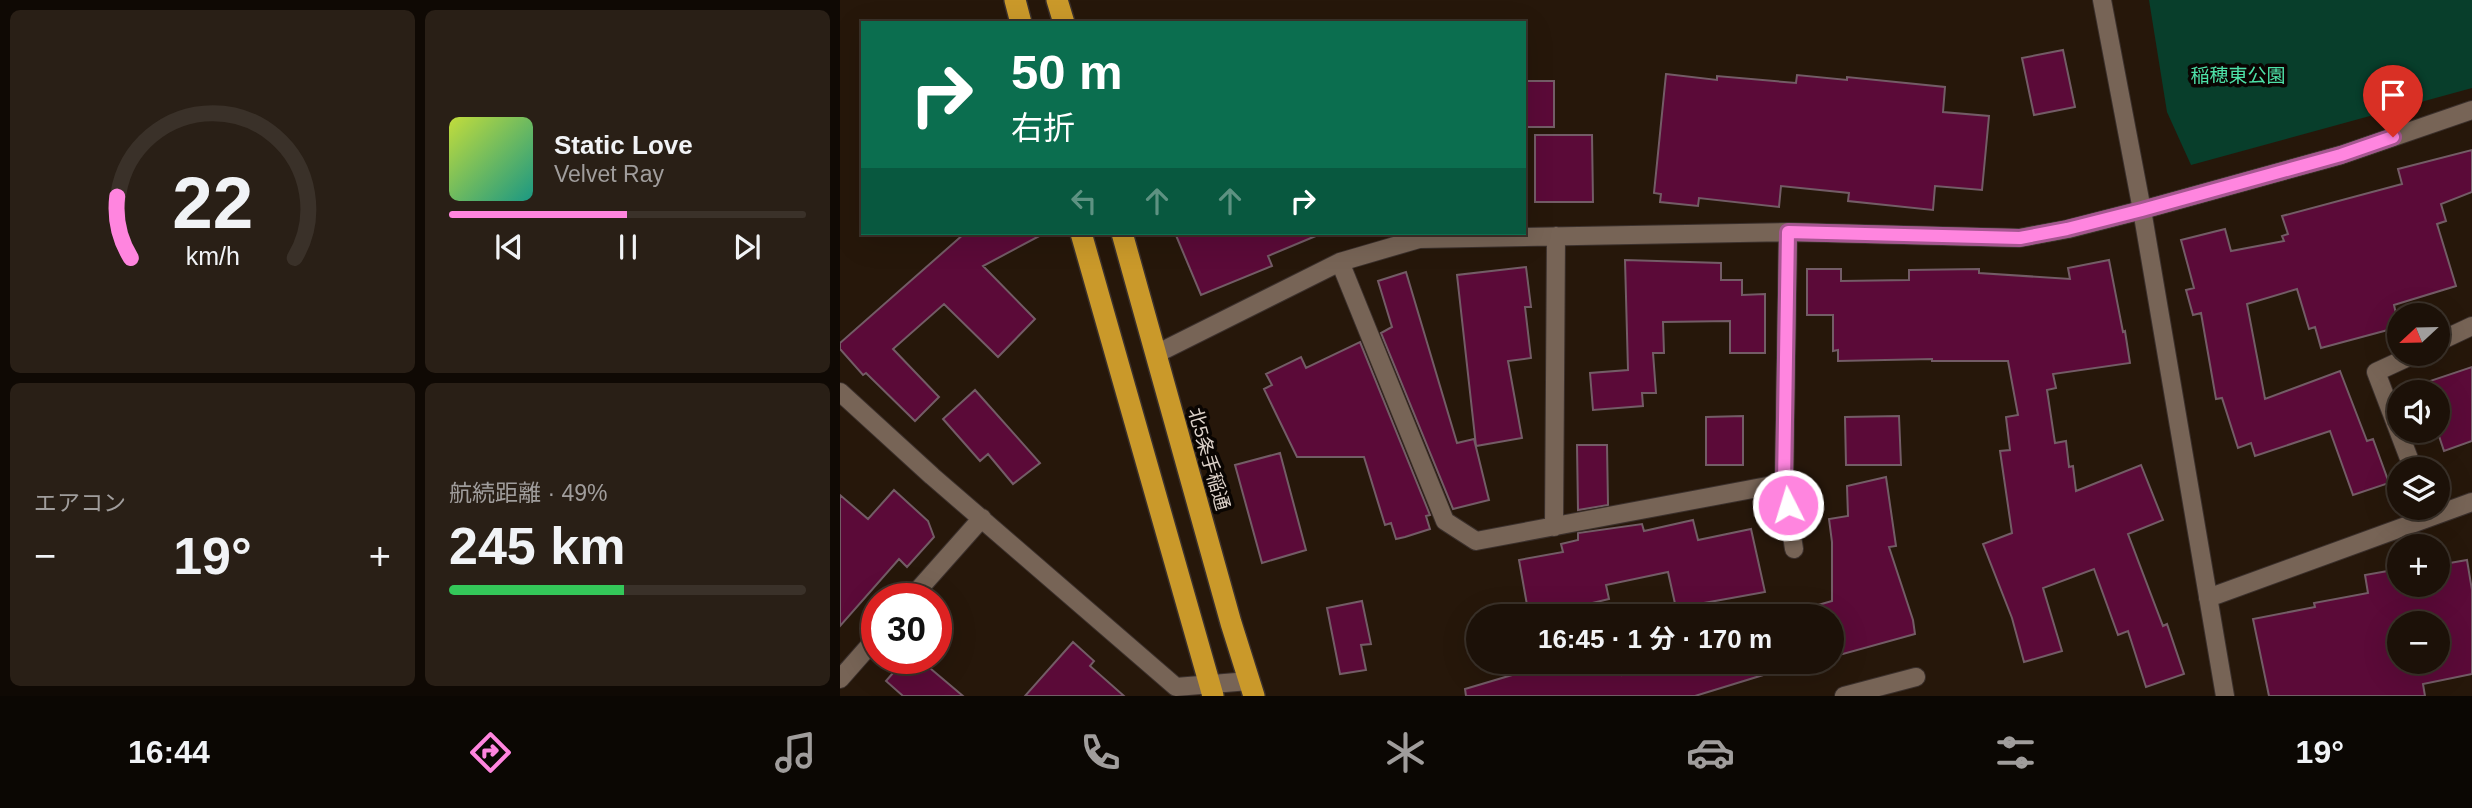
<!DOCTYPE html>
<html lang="ja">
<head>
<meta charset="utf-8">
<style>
  :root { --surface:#1c1108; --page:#291f16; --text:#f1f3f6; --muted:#a09d9c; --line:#3a3129; --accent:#ff85df }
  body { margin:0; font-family:Arial,"Noto Sans JP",sans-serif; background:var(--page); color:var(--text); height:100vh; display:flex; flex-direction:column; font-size:26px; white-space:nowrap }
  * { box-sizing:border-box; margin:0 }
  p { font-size:23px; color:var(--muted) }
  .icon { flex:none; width:38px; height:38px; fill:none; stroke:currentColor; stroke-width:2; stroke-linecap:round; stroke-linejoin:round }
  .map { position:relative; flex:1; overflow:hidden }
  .panel { display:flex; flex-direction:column; gap:10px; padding:10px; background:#0f0904; width:840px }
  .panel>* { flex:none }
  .guide { position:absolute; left:21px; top:21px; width:665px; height:214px; border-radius:0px; box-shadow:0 7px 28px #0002,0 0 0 2px var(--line); background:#0b6e4f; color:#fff; overflow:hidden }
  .needle { width:46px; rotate:248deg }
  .tools { position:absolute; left:1547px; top:303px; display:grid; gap:14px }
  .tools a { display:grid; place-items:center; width:63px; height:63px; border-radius:50%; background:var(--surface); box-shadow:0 7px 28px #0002,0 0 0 2px var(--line); font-size:35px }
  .speed { position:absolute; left:21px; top:583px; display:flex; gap:14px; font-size:35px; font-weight:700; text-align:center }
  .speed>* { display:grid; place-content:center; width:91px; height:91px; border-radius:50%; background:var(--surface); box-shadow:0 7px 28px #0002,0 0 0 2px var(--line); line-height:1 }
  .speed .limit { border:10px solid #d22; background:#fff; color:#111 }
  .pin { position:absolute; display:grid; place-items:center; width:60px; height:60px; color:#fff; margin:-72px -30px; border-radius:50% 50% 50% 0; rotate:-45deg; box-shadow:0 0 7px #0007 }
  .pin .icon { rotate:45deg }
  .me { position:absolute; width:77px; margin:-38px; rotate:355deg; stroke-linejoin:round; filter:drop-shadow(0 0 5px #0008) }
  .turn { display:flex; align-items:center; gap:24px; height:147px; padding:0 35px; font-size:32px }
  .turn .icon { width:91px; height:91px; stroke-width:2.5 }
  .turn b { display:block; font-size:49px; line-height:60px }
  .lanes { display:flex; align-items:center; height:66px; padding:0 35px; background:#0003; justify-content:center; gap:35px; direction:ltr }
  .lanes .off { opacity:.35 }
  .big { font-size:52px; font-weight:700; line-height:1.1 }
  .panel .widget { flex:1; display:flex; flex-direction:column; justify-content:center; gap:10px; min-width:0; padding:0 24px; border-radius:10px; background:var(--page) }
  .panel .dial { align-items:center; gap:0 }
  .dial svg { height:182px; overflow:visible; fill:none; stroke:var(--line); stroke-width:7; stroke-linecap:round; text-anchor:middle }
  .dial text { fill:var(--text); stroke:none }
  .song { display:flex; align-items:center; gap:21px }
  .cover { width:84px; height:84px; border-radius:10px; background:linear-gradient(135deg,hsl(70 70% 55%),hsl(170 70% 35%)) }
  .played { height:7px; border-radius:4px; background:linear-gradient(90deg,var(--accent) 50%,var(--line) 50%) }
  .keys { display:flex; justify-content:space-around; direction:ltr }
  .heat { display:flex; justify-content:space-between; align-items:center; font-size:38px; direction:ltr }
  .charge { height:10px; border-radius:5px; background:linear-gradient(90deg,#34c759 49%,var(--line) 0) }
  .panel .tiles { flex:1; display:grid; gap:10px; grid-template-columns:repeat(2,1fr) }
  .trip { position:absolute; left:626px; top:604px; width:378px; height:70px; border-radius:35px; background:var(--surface); box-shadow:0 7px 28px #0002,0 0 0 2px var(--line); font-weight:700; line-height:70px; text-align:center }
  .tabs { display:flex; height:112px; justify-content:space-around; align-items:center; background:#0b0703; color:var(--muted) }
  .tabs .icon { width:49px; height:49px }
  .tabs .active { color:var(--accent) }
  .tabs b { font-size:32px; color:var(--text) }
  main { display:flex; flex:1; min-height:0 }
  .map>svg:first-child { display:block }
  .green { fill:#083e2b }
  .building { fill:#5b0a38; stroke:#735c66; stroke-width:2; fill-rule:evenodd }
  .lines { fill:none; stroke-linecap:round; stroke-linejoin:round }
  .minor-casing { stroke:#3b302c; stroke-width:20 }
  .highway-casing { stroke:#3b302c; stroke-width:24 }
  .minor { stroke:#776456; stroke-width:18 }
  .highway { stroke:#ca992a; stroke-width:21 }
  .route-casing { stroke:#a65691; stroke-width:18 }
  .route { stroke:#ff85df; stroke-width:12 }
  .labels { text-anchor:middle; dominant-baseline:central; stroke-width:7; stroke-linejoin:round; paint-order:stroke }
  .park-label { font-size:19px; fill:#4ee1a8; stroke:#0a0502 }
  .street-label { font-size:19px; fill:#dcd1c9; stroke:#0a0502 }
</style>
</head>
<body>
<main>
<section class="panel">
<div class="tiles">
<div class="widget dial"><svg viewBox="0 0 100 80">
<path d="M14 69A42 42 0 1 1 86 69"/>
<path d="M14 69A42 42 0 0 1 8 42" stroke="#ff85df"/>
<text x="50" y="56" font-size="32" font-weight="700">22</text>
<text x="50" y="72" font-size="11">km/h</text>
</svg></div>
<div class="widget">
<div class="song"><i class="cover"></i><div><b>Static Love</b><p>Velvet Ray</p></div></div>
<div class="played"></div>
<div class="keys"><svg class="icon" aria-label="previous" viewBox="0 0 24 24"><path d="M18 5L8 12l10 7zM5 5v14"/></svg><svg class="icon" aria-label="pause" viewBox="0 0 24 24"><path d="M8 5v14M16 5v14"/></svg><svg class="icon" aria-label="next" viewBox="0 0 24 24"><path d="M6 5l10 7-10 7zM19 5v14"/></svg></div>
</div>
<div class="widget"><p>エアコン</p>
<div class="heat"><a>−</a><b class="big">19°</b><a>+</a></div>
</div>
<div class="widget"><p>航続距離 · 49%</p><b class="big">245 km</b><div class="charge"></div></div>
</div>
</section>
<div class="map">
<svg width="1632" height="696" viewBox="0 0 1632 696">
  <rect width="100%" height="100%" fill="#26170a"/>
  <path class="green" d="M1309,0H1632V88L1351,165L1327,112Z"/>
  <path class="building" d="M1223,50L1235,107L1194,115L1182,58Z
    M826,74L877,80V76L956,83L957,75L1007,80V77L1105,87L1103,112L1149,116L1142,190L1095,186L1093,210L1008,201L1009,193L941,186L939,207L859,198L858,206L820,202L821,194L814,193Z
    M684,81H714V127H684Z
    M695,135H752L753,202H695Z
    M1632,150V192L1601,204L1606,221L1597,224L1616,286L1554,305L1559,327L1481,348L1475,327L1469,329L1457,289L1407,304L1425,399L1500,371L1527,441L1533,439L1549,483L1513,495L1490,431L1415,456L1411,443L1398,448L1382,398L1376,399L1361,313L1353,315L1346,290L1354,288L1341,240L1385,229L1391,251L1444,241L1442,236L1448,234L1442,216L1562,184L1558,169Z
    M125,233H205L143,266L195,319L158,357L104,304L53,349L99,397L75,421L26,373L23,375L0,349V343Z
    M335,233H483L428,256L432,266L361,295Z
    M785,260L881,263V280H902V295L925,294V353H890V321L823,322L824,353H813L816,393H802L803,406L753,410L750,373L788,370Z
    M1269,260L1283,332L1285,331L1290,363L1213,374L1216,388L1207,390L1215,443L1226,441L1229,467L1233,466L1236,491L1301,465L1323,520L1288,534L1323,626L1327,624L1344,674L1306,687L1288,631L1278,635L1254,569L1203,588L1222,651L1184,662L1172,618L1143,544L1172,533L1160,451L1170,450L1166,417L1178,415L1168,361H1092V359L998,361V350L993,351V315H967V269H1001V281L1069,280V270L1139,269V273L1230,279L1228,268Z
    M686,267L691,307H685L691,358L668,361L682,438L636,446L617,275Z
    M566,272L617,443L634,439L649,500L613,509L541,333L552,327L538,281Z
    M520,342L590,515L586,516L590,529L565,537L556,539L551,523L545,525L524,457H457L424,389L432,385L426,374L461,357L466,368Z
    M1632,367V441L1604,451L1597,430L1598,392H1584L1581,384Z
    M135,390L200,463L173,484L148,454L140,461L103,419Z
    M903,416V465H866V417Z
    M1059,416L1061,465H1006L1005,417Z
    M737,445H767L768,505L738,510Z
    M440,453L466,550L422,563L395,465Z
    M1046,477L1056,546L1049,547L1073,620L1075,634L992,657V616L943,615L992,601V542L989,519L1008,516L1007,486Z
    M54,490L88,521L94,537L67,567L59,559L0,626V495L28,519Z
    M853,520L858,540L911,529L925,592L836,608L828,572L766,585L769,599L723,610L724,616H689L679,560L723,552L721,544L738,540V533L802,524L804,531Z
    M1627,560L1632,590V674L1583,684L1585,696H1429L1413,619L1475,607L1474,603L1528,593L1525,575L1559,569V584H1598V565ZM1559,623H1598V662H1559Z
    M522,601L531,644L521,645L526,670L500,674L487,608Z
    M233,642L254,661L250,666L284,696H185Z
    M66,658H78L123,696H63L46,681Z
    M716,662H777L782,675L827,662H945L946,668L855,696H626L625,689Z"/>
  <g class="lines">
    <g class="minor-casing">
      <path id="minor" d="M1262,0L1302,210L1385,696
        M948,232L944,483L954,549
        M500,262L605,521L636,541L944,483
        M1598,342L1632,326
        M316,354L500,262L579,239L948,232L1179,238L1228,229L1302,210L1501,155L1632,110
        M0,392L92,476L336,687L409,681
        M1573,469L1536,372L1575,354
        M714,527L716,236
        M71,598L142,518
        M1368,598L1632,502
        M0,679L37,637
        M1004,696L1076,677"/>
    </g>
    <g class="highway-casing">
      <path id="highway" d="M175,0L181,23
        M217,0L224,23
        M241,233L373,696
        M282,233L391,623L414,696"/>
    </g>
    <use href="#minor" class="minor"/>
    <use href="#highway" class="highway"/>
  </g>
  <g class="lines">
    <g class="route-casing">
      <path id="route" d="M948,505L944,483L948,232L1180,238L1227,229L1302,210L1501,155L1553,137"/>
    </g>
    <use href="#route" class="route"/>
  </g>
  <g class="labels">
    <g class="park-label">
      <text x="1398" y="75">稲穂東公園</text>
    </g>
    <g class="street-label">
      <text transform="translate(369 459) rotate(74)">北5条手稲通</text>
    </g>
  </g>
</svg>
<div class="tools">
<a><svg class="needle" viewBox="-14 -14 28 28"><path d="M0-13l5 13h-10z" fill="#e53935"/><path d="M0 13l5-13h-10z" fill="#a09d9c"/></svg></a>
<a><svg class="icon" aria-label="sound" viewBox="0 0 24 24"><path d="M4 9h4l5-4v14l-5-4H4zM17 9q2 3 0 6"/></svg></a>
<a><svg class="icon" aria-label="layers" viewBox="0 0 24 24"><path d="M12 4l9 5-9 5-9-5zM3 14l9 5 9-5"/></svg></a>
<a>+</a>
<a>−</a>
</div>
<div class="speed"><div class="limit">30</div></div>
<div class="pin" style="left:1553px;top:137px;background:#d93025"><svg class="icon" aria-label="arrive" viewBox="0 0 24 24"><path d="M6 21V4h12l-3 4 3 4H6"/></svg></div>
<svg class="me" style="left:948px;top:505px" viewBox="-20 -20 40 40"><circle r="17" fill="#ff85df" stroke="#fff" stroke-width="3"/><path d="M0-11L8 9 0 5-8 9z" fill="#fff"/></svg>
<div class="trip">16:45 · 1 分 · 170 m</div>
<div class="guide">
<div class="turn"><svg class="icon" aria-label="right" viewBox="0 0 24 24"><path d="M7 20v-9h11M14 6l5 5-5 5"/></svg><div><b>50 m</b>右折</div></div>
<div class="lanes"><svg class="icon off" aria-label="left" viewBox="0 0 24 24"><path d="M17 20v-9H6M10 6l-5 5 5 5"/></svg><svg class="icon off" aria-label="ahead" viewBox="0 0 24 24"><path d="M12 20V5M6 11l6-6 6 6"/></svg><svg class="icon off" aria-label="ahead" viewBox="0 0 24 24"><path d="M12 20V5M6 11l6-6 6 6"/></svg><svg class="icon" aria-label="right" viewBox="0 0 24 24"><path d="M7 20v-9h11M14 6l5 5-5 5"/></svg></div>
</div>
</div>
</main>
<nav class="tabs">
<b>16:44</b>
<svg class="icon active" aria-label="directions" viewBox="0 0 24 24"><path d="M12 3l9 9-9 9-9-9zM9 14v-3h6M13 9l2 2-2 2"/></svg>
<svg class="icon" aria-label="music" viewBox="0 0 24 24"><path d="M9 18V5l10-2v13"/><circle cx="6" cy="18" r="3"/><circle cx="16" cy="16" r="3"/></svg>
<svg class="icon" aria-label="phone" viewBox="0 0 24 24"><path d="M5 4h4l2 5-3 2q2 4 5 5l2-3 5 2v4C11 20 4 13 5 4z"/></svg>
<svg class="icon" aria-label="climate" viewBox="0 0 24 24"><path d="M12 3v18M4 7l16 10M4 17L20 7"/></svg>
<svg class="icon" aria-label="car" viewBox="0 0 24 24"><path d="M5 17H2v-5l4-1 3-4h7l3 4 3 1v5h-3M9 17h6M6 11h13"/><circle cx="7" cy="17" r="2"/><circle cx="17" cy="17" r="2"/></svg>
<svg class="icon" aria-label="filters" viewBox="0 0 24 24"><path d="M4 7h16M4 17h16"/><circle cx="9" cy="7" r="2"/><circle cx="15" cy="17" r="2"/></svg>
<b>19°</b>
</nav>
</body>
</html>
